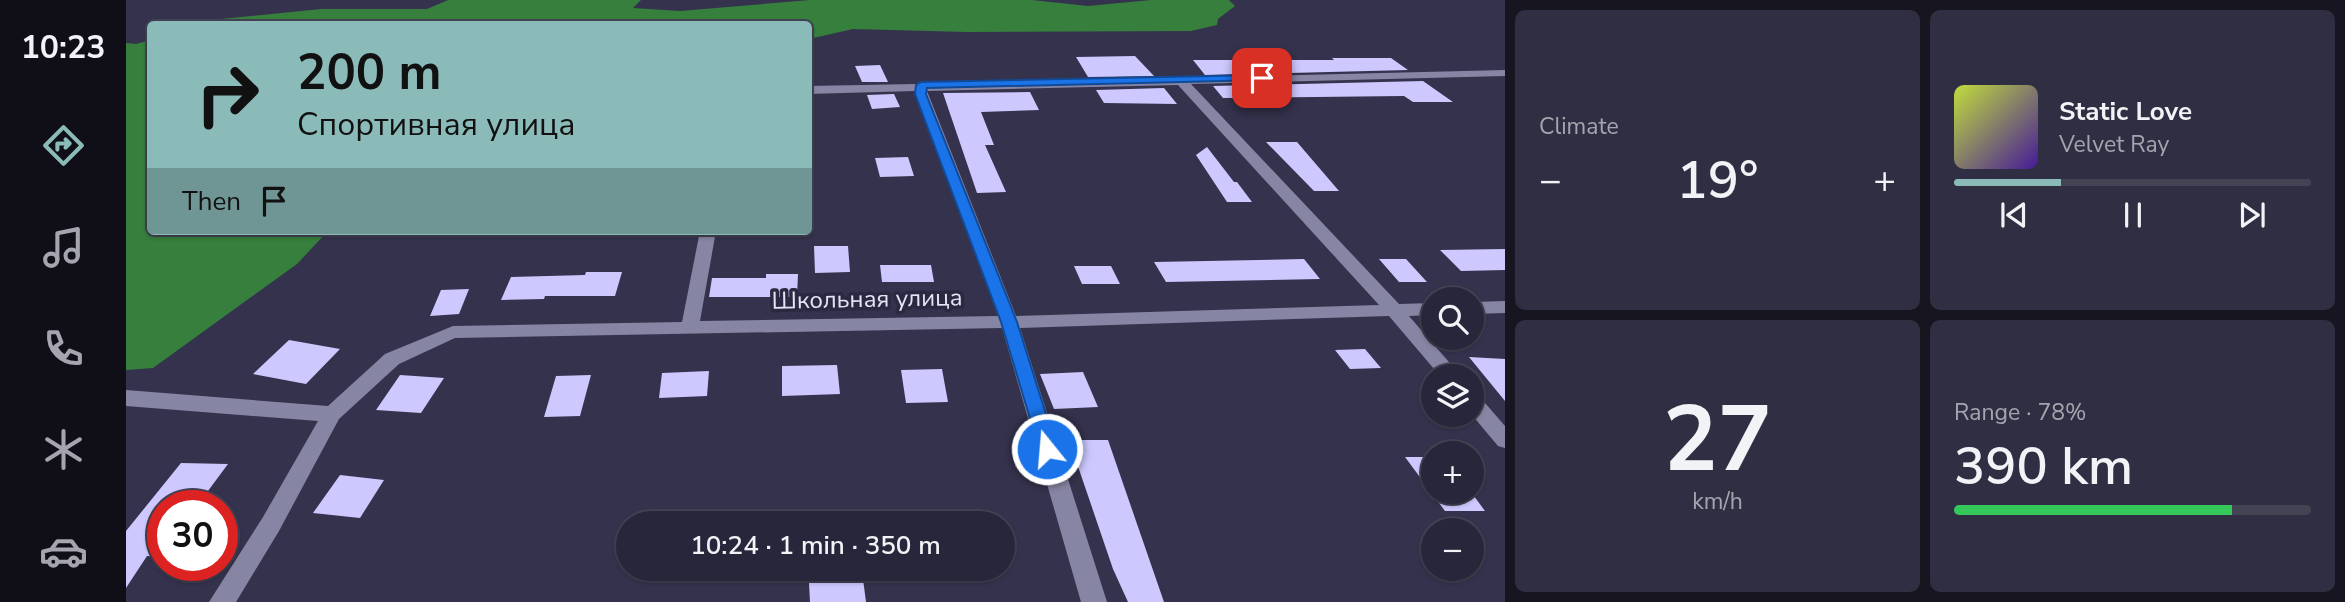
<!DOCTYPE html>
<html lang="en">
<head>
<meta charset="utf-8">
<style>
  :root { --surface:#28263a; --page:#302e42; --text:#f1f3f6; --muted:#a5a5af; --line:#444354; --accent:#8bbbb9 }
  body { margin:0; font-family:"Nunito Sans",sans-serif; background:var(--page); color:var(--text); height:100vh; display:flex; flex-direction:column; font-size:26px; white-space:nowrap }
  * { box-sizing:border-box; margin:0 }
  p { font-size:23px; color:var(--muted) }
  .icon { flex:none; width:38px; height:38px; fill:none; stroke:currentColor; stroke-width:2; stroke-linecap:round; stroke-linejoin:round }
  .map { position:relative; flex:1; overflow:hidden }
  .details { display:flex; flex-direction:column; gap:10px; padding:10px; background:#161520; width:840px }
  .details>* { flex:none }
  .top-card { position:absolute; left:21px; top:21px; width:665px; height:214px; border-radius:7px; box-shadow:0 2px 5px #0004,0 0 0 2px var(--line); background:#8bbbb9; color:#111; overflow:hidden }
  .tools { position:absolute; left:1295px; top:287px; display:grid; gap:14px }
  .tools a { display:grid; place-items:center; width:63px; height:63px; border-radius:50%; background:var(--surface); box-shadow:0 2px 5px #0004,0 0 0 2px var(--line); font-size:35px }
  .speed { position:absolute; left:21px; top:490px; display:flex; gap:14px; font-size:35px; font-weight:700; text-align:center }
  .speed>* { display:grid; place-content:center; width:91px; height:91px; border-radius:50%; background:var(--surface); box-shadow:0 2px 5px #0004,0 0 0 2px var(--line); line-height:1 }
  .speed .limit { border:10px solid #d22; background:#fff; color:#111 }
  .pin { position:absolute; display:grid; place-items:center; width:60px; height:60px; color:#fff; margin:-30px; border-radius:14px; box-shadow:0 4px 10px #0006 }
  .me { position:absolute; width:77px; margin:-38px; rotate:343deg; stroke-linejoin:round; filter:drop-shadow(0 0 5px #0008) }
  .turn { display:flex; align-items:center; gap:24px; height:147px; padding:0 35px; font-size:32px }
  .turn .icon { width:91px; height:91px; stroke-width:2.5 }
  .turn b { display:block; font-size:49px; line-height:60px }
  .then { display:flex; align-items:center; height:66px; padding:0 35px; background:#0003; gap:14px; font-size:26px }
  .big { font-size:52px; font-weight:600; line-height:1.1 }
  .details .widget { flex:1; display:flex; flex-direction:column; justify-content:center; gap:10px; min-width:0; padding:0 24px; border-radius:10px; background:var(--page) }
  .details .dial { align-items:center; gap:0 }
  .dial b { font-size:91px; line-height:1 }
  .song { display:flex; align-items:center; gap:21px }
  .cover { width:84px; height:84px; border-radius:10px; background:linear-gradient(135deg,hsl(70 70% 55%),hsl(260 70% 35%)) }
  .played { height:7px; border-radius:4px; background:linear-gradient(90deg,var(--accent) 30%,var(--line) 30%) }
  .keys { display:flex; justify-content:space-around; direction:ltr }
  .heat { display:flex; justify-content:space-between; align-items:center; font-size:38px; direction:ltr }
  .charge { height:10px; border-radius:5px; background:linear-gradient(90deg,#34c759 78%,var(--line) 0) }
  .details .tiles { flex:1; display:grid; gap:10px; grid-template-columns:repeat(2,1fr) }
  .trip { position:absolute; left:490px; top:511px; width:399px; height:70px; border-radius:35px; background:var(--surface); box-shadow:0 2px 5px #0004,0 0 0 2px var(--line); font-weight:600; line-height:70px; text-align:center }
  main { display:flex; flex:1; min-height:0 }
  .menu { display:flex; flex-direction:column; width:126px; justify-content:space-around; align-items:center; background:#100f17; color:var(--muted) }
  .menu .icon { width:49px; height:49px }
  .menu .selected { color:var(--accent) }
  .menu b { font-size:32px; color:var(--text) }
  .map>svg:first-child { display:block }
  .forest { fill:#367f3d }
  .building { fill:#cdc9ff }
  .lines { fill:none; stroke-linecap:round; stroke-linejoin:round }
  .minor { fill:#8785a4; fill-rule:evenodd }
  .route { fill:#1a73e8; stroke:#114b97; stroke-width:2 }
  .labels { text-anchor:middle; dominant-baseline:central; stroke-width:7; stroke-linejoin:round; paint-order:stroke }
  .street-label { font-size:24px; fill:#e4e4f5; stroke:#2b2842 }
</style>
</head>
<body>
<main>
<nav class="menu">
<b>10:23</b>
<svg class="icon selected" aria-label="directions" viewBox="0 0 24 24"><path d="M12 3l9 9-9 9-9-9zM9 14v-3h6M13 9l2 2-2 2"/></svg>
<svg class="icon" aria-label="music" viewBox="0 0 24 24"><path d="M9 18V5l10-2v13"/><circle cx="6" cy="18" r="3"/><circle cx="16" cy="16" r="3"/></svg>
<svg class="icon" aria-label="phone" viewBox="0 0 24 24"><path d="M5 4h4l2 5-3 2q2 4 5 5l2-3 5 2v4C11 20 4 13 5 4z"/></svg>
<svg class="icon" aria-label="climate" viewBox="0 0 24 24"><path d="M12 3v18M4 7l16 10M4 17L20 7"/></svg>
<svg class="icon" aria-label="car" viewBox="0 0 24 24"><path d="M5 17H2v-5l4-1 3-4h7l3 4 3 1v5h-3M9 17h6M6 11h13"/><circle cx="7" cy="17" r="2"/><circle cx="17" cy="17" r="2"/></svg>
</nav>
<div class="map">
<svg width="1379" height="602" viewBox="0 0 1379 602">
  <rect width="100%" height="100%" fill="#35324d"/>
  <path class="forest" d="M322,0H515L507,8L554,11L684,0H906L962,6L1025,0H1103L1109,6L1092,19L1091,25L1065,31L841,32L727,29L683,39L682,24H77L95,19L195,9H301Z
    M24,40V231H202L171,264L27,368L0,370V43L10,44Z"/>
  <path class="building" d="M1009,56L1028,76L962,77L950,57Z
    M1206,58H1265L1282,70L1079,75L1067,60H1208Z
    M754,65L762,82H736L729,66Z
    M1297,81L1327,102H1287L1278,96L1097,98L1087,86Z
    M1038,88L1051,104L978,103L970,90Z
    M904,92L913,110L855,112L868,145H859L880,192L851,193L817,93Z
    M768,94L774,107L746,109L741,95Z
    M1140,142H1171L1213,191H1188Z
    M1081,147L1108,182H1111L1126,202H1101L1070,155Z
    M782,157L788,176L754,177L749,158Z
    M688,246H722L724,272L689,273Z
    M1379,249V270L1335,271L1314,250Z
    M1178,259L1194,279L1040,282L1028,262Z
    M1253,259H1280L1301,282H1273Z
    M754,265H805L808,282H756Z
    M948,266H985L994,284H956Z
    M460,272H496L489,296H419L418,299L375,300L385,277L459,275Z
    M640,274H672L671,297H583L586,278H640Z
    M343,289L333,314L304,316L315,290Z
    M163,340L214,349L180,384L127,374Z
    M1239,349L1255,368L1224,369L1209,350Z
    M1343,357L1379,359V401Z
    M711,365L714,394L656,396V366Z
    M816,369L822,402L780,403L775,370Z
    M583,371L581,396L533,398L536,373Z
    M957,372L972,407L928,409L914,374Z
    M274,375L318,378L295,413L250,410Z
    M465,375L454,416L418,417L430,376Z
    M943,440H982L1038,602H1002L987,569Z
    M1279,457H1307V492H1345L1359,511H1319Z
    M55,463L102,464L76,499L37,498V557L21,556L0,588V531Z
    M214,475L258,480L234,518L187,513Z
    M737,579L740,602H684L683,583Z"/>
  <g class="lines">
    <path class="minor" d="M1379,70V76L1065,84L1273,304L1307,303V315L1283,316L1335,376H1314L1263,316L894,328L981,602H955L876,328L329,338L273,364L213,419L153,531L110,602H83L137,517L192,421L0,406V390L202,406L259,354L327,326L556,322L574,231H590L574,321L872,316L789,91L682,94V86L790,84L795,81L800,84ZM1052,85L1253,305L890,316L801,91Z
      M1379,301V313L1346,314V302Z
      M1346,394L1353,396L1379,426V448L1372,446L1346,415Z"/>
  </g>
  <path class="route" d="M1136,75L1139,76V80L801,88L800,94L891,322L931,449L928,455L921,457L915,455L875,322L789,94L790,85L795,82Z"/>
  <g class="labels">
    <g class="street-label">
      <text transform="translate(741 299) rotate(-1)">Школьная улица</text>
    </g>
  </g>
</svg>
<div class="tools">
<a><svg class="icon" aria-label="search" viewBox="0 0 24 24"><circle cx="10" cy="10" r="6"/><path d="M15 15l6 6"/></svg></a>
<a><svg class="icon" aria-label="layers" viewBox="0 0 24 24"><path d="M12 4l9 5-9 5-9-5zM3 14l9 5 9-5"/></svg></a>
<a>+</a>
<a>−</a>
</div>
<div class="speed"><div class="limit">30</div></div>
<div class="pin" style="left:1136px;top:78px;background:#d93025"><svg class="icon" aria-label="arrive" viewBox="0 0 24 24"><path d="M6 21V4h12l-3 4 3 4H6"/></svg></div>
<svg class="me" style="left:921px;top:449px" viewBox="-20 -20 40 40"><circle r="17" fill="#1a73e8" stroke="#fff" stroke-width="3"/><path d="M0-11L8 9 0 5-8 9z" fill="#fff"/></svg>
<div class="trip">10:24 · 1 min · 350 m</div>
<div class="top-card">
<div class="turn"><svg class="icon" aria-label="right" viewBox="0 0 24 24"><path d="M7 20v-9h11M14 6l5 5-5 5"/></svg><div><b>200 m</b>Спортивная улица</div></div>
<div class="then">Then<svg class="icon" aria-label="arrive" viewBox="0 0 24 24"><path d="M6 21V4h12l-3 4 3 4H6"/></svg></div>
</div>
</div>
<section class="details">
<div class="tiles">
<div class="widget"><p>Climate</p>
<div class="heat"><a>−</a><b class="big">19°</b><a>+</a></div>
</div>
<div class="widget">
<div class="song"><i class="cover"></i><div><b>Static Love</b><p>Velvet Ray</p></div></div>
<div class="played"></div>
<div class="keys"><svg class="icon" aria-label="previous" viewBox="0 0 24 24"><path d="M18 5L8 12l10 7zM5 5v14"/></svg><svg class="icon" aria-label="pause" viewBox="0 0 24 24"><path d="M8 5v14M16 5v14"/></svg><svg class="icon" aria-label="next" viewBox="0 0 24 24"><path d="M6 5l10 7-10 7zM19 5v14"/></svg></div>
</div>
<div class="widget dial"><b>27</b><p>km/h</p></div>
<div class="widget"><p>Range · 78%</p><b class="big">390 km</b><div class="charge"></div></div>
</div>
</section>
</main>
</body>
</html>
